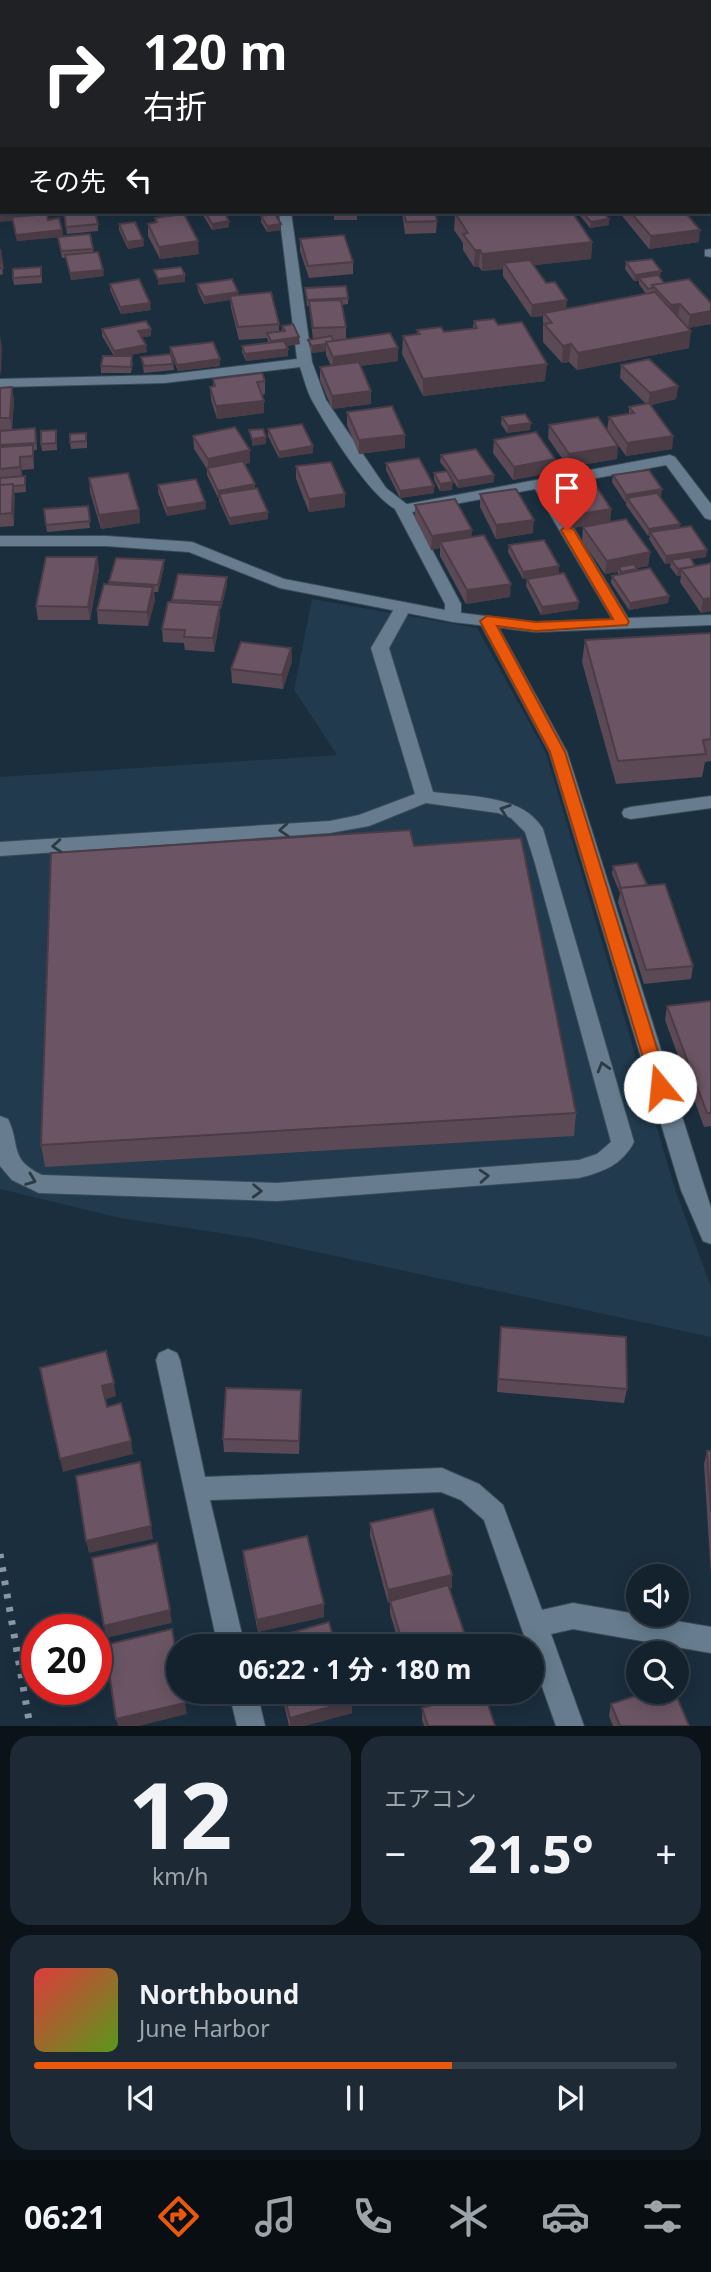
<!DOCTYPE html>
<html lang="ja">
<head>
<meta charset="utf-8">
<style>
  :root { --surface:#14222e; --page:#1d2a36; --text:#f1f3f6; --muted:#9da4aa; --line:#333f4a; --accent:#ea580c }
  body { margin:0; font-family:"Noto Sans","Noto Sans JP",sans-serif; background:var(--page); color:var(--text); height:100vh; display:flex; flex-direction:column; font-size:26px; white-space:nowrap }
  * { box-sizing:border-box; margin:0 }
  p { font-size:23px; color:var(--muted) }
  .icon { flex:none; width:38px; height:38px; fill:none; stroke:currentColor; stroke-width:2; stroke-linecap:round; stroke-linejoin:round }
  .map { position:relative; height:1726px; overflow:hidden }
  .side { display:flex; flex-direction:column; gap:10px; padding:10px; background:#0b1319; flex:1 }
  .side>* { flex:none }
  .banner { position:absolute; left:0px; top:0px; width:712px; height:214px; box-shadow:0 4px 18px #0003,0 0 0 2px var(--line); background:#202124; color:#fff; overflow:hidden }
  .tools { position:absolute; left:626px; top:1564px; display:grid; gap:14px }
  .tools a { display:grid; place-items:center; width:63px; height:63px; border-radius:50%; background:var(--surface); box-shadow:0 4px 18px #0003,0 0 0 2px var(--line); font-size:35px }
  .speed { position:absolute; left:21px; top:1614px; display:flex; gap:14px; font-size:35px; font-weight:700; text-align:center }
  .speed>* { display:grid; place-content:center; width:91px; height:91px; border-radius:50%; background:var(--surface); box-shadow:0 4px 18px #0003,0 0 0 2px var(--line); line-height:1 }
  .speed .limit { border:10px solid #d22; background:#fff; color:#111 }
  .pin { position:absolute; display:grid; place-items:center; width:60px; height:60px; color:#fff; margin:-72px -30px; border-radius:50% 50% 50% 0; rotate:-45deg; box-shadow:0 0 7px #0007 }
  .pin .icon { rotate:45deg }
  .me { position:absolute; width:77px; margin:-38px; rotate:343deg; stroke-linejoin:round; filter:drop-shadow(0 0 5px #0008) }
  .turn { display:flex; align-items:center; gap:24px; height:147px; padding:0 28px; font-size:32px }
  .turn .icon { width:91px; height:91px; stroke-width:2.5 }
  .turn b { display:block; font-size:49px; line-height:60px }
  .then { display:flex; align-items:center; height:66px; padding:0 28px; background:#0003; gap:14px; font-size:26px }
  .big { font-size:52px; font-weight:700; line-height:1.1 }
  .side .card { flex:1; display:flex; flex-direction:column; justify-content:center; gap:10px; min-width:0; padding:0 24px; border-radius:21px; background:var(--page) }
  .side .dial { align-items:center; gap:0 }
  .dial b { font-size:91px; line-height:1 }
  .song { display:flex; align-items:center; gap:21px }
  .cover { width:84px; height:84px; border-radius:10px; background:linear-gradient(135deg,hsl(0 70% 55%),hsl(90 70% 35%)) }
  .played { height:7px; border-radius:4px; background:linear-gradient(90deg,var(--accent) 65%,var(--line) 65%) }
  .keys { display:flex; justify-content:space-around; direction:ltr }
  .heat { display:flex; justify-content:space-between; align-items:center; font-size:38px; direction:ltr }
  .side .tiles { flex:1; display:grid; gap:10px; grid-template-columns:1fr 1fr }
  .card:last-child { grid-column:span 2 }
  .trip { position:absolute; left:166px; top:1634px; width:378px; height:70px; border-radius:35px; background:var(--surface); box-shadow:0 4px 18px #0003,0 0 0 2px var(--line); font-weight:700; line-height:70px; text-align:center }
  .dock { display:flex; height:112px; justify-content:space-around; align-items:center; background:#080e12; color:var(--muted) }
  .dock .icon { width:49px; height:49px }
  .dock .active { color:var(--accent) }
  .dock b { font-size:32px; color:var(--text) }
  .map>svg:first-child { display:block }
  .built { fill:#213a4d }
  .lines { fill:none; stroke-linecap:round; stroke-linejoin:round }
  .river { fill:#267377; fill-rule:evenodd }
  .service-casing { stroke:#3b4c59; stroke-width:2 }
  .minor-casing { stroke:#3b4c59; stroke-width:2 }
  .primary-casing { stroke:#3b4c59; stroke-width:2 }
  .service { fill:#677d8f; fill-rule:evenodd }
  .minor { fill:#677d8f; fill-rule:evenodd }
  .primary { fill:#9d8e5b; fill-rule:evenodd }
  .rail { stroke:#8897a3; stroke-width:7; stroke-dasharray:4.5 9; stroke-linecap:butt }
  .wall { fill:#5c4956 }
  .shaded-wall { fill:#4b3c46 }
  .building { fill:#6b5564; stroke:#4b3c46; stroke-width:2 }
  .oneway { stroke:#2c3a44 }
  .route { fill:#ea580c; stroke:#983908; stroke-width:2 }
</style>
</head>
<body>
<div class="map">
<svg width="711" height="1726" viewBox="0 0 711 1726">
  <rect width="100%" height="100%" fill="#1b2e3e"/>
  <path class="built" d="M312,599L477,628L546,753L675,1189L711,1287V1337L252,1238L120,1218L0,1189V777L337,755L294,690Z"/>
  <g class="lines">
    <path class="river" d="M710,2H711V26H710Z
      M0,71H2L0,97Z"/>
    <g class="service-casing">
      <path id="service" d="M711,154V162L710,163V154Z
        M279,212H291L312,362L326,400L386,488L409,506L411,509L409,512C382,519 326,425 313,402C307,392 304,378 300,367L164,383L0,387V379L164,375L297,359Z
        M711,249V257L705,256V250Z
        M403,603L411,608L389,648L433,792C469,797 522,794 543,829L634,1142C622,1165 603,1172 579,1178L277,1201L39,1193L12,1180L0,1166V1116L8,1119C21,1145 8,1159 42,1175L277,1183L579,1160L597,1154L611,1142L534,860L525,832L511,818L498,813L426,803L369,826L330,833L0,856V842L330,821L359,815L415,794L371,648L397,604Z
        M487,616L495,621L567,752L711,1208V1244L703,1241L681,1190L549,752L479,621Z
        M711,796V808L631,819L624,817L622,813L624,809L631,807Z"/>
    </g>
    <g class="minor-casing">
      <path id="minor" d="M78,0H103L77,2Z
        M0,6H2V12H0Z
        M0,127H2V135H0Z
        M710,139H711V147H710Z
        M670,455L675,457L711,504V520L705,518L666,465L549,487L628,618L711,615V625L536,632L453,622L280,588L189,552L106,546H0V536H106L192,542L284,579L445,610V604L395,509L397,506ZM535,489L612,619L536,622L461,613V604L412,512Z
        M168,1349L177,1353L180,1360L205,1477L442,1468L451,1472L479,1484L503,1505L542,1610L573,1603L711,1627V1653L573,1629L551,1634L584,1726H556L532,1658V1647H528L484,1520L461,1500L441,1492L210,1500L245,1647H218L156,1360L159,1353Z
        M229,1692H257L265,1726H237Z"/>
    </g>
    <g class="primary-casing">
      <path id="primary" d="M685,0H696L697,2H686Z
        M710,17H711V23H710Z"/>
    </g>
    <use href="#service" class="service"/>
    <use href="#minor" class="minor"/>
    <use href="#primary" class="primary"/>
    <path class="rail" d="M0,1554L30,1726"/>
  </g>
  <path class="wall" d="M2,212H24V216L48,220L62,230L63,237L93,249V252L104,276L71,280L66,258H62L58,237L17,241L13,221Z
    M203,212H224L229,221V227L212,230L203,215Z
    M334,212H357V220H334Z
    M402,212H435L437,221L436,233L405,234Z
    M453,212H572L592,242L591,259L534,265L566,309L646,294L639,284V281H634L625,269L626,262L660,278L664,283L711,303V324L688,328L689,348L577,370L569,362L562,363L543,342V316L531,317L503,276V269L482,271L479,267H474L463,250V243L454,230L455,214Z
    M577,212H603L609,219V225L590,228Z
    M619,212H685L699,242L649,249Z
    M64,213L98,224V231L67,234Z
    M261,216L281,230L267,232L261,222Z
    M155,218L199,254L160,259L148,236V224L155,223Z
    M119,224L143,240L144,246L128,249L119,230Z
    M300,239L353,262V274L309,278L300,251Z
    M0,249L3,274L0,275Z
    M42,274V283L14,285L13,278Z
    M110,284L151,310L121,314L110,290Z
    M197,284L238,295L279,324V331H282V326L300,344L286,346L288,349V356L246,361L242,352V346L268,342L267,338L239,340L231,308L230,300L204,304L198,291Z
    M305,288L348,298V304L342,305L346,327V339L398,361L360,366L371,391V404L332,409L320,380V367L331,366L326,355V351L312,353L309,346L308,340L313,339L309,306H307Z
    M474,321L498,325L545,381L423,396L402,354L403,336L417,334V330L444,332L473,328Z
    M102,329H151V336L142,337L147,352L122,356L133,363L131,373H101V366L114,356L102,336Z
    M170,347L220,359V366L178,371L172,357L174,370L144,373L141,357L170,354Z
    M621,365L678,386L676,399L650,405L673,436L672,449L626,456L607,430L609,417L629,413V407L646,404L620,378Z
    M213,379L265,381V394L262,395L264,401V413L217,419L211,400L210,387L213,386Z
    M0,388L14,400L12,430L36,435L37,450H33L34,469L22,470V476H25L26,492L14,493V526L0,527Z
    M347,412L405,448L359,454L347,425Z
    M502,417L530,430L507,433L501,424Z
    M549,425L617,459L568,467L548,438Z
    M268,429L313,453L279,458L268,436Z
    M56,430L57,450L42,451L41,444Z
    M193,436L250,463L245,464L255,484V488L268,512V519L230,525L219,501V498H218L207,475V469L194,449Z
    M87,440V448L71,449L70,442Z
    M494,440L554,472L513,480L493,453Z
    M441,455L494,482L458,488L448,474L452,490L440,491L434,480V473L447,471L440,462Z
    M386,463L434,486V493L400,498L386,470Z
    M296,466L345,507L309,512L296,479Z
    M613,475L661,496L659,497L680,524L679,528L706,557L691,559L695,566L711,563V611L701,613L680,582L681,576H677L670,567L671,563L665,564L649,539L650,536H648L626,505V502H625L612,482Z
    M89,478L139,510L140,523L101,529L90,492Z
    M158,485L205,502L206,509L167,516L158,492Z
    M555,487L611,509L610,522L572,528L554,500Z
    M480,494L533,533L496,539L480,507Z
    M415,505L472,537L510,597L466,604L440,556V548L431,550L415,518Z
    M88,506L90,528L47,532L44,509Z
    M583,527L650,552L648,566L636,568L637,571L669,596L668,603L629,610L611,583L612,576L618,574V572L605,574L582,541Z
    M509,545L559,573L523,579L508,552Z
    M97,557L99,570L90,620H38L36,606Z
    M164,567L158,592H154L155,600L148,626L98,624L97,610L109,584V582Z
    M227,577V584L221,609H220V618L214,652L185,650L184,643L163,642L162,629L172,602V600Z
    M527,579L578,609L541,615L526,586Z
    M711,633V761L705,762L702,777L616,784L582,662L585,640Z
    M291,648L292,661L283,689L232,683L231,669Z
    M414,846L576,1113L574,1136L45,1167L41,1145Z
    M613,866L647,885L693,966L691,979L644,984L618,902L620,893L612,874Z
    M711,1001V1126L704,1127L665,1020L667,1006Z
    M501,1327L627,1389L624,1403L497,1392Z
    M301,1390L299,1454L224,1452L223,1439Z
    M707,1451H711V1575L704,1464Z
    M370,1523L452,1575V1588H449L469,1647H400L390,1613V1602L388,1603L370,1536Z
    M243,1551L324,1604V1617L258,1632L244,1564Z
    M281,1692H349L351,1701L352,1713L304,1726H289Z
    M611,1704L689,1726H613L609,1716Z
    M422,1708L495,1726H424L422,1720Z"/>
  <path class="shaded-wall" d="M328,0H342V2H321Z
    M2,209V212H24V220L0,222V210Z
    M609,219V225L590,228L591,222Z
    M229,221V227L212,230V224Z
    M281,224V230L267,232V226Z
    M62,230L63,237L17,241L16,235Z
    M700,230L699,242L649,249L651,236Z
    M143,240L144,246L128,249L127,242Z
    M198,241L199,254L160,259L159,247Z
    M592,242L591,259L507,268L504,263L503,269L482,271V254Z
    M475,250H480L479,267H474Z
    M103,270L104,276L71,280L70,273Z
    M661,271L660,278H639V281H634L635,275Z
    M185,275V282L158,285V279Z
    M238,292V299L230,296V300L204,304V297Z
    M567,300L566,313H544L543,316L531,317L532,305Z
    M150,303L151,310L121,314L120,307Z
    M680,304L678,316L669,318L671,305Z
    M711,311V324L688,328L690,315Z
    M151,329V336L138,338V331Z
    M691,331L689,348L577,370L578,353Z
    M0,335L2,348L1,376L0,371Z
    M299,337L300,344L271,348V341Z
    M326,344V351L312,353V346Z
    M571,344L569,362L562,363L563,346Z
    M146,345L147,352L114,358V351Z
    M398,348V361L333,369V357Z
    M288,349V356L246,361L245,354Z
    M220,359V366L178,371L177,365Z
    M547,364L545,381L423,396V379Z
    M678,386L676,399L648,406L650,393Z
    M12,387L14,400L12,431L10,418Z
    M371,391V404L332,409V396Z
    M264,401V413L217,419L216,406Z
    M531,423L530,430L507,433L508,426Z
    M405,435V448L359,454V440Z
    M673,436L672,449L626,456L627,443Z
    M266,437V444L252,446V439Z
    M313,446V453L279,458V452Z
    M618,446L617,459L568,467L569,454Z
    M250,450V463L208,472V459Z
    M20,457L22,470V481L20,467Z
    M555,459L554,472L513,480L514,467Z
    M494,475V482L458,488V481Z
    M453,482L452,490L440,491V484Z
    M13,484L15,497L14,526L12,513Z
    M255,484V491L219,494V498H218V491Z
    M434,486V493L400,498V491Z
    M662,489L661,496L629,502L627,498L626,502H625L626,495Z
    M345,494V507L309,512V499Z
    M205,502L206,509L167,516V508Z
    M611,509L610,522L572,528L574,515Z
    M139,510L140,523L101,529L99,515Z
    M268,512V519L230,525L229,518Z
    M534,520L533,533L496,539V525Z
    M680,524L679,531L650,532V536H648L649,529Z
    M472,530L471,543L440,542V548L431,550L432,536Z
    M707,550L706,557L673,562L671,560V563L665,564L666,556Z
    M650,552L648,566L621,571L619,567L618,572L605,574L607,561Z
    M97,557L99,570L90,620L88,607Z
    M164,560V567L158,592V585Z
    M559,566V573L523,579V572Z
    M678,569H681V576H677Z
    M227,577V584L221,609V602Z
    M511,584L510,597L466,604L467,590Z
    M153,587L155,600L148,626L147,612Z
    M669,596L668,603L629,610L630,603Z
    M711,598V611L701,613L703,599Z
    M579,602L578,609L541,615L542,607Z
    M220,605V618L214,652L213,638Z
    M291,648L292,661L283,689L282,675Z
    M114,1383L116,1396L104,1400L102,1386Z
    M301,1390V1403L299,1454V1441Z
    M131,1441L133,1454L63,1472L60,1459Z
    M151,1526L153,1539L89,1553L86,1541Z
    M452,1575V1588L388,1603V1590Z
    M324,1604V1617L258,1632L257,1620Z
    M170,1610L172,1623L106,1638L104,1626Z
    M351,1701L352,1713L304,1726H290V1718Z
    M185,1703L187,1714L139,1726H118L116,1719Z"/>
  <path class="building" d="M181,0H206H204L205,2H181H183Z
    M271,0H289L275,2H273Z
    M306,0H328L321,2H309Z
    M0,143H2V166H0Z
    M0,174H2V183H0Z
    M0,183H2V209L0,210Z
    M82,212H95L98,224L66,227L64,213Z
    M205,212H224L229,221L212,224Z
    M334,212H357V213H334Z
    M404,212H435L437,221L406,222Z
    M462,212H572L592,242L482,254L480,250H475L463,234L468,233L455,213Z
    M582,212H603L609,219L591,222Z
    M630,212H685L700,230L651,236Z
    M47,214L48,220L59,218L62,230L16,235L12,217Z
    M184,214L198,241L159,247L148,224L157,222L155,218Z
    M275,214L281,224L267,226L261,216Z
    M135,222L143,240L127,242L119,224Z
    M90,234L93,249L61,251L58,237Z
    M344,235L353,262L308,266L300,239Z
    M0,249L3,268H0Z
    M98,252L103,270L70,273L65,255Z
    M652,259L661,271L635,275L626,262Z
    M530,260L546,283L555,282L567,300L532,305L504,263Z
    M41,267V276L13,278V269Z
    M181,267L185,275L158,279L154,270Z
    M658,275L664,283L652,285V288L648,289L639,278Z
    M139,279L150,303L120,307L110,284Z
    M232,279L238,292L204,297L197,284Z
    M689,279L711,303V311L690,315L680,304L671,305L652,285Z
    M346,286L348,298L307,300L305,288Z
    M271,292L279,324L238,327L230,296Z
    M655,292L691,331L578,353L571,344L563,346L544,324L552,323L544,313Z
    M341,300L346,327L313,328L309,301Z
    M494,319L498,325L522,322L547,364L423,379L403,336L420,334L417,330L441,327L444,332L477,328L474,321Z
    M146,321L151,329L138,331L146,345L114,351L102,329Z
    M293,324L299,337L271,341L267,333L285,331L282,326Z
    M390,333L398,348L333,357L326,342Z
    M331,336L334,341L326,342V344L312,346L308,340Z
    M284,341L288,349L245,354L242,346Z
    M213,342L220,359L177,365L170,347Z
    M171,354L173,364L144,366L141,357Z
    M103,356H132L131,367L101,366Z
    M649,359L678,386L650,393L621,365Z
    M359,362L371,391L332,396L320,367Z
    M262,373L265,381L257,382L264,401L216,406L210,387L215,386L213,379Z
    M12,387L10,418H0V388Z
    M649,403L673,436L627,443L609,417L634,413L629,407Z
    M392,406L405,435L359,440L347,412Z
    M525,414L531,423L508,426L502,417Z
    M598,417L618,446L569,454L549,425Z
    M302,424L313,446L279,452L268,429Z
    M235,427L250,450L208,459L193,436Z
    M35,428L36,443L0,445V431Z
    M263,429L266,437L252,439L249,430Z
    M56,430V443L41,444V431Z
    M536,432L555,459L514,467L494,440Z
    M86,433V441L70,442V434Z
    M33,445V456L20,457V467L0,469V447Z
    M476,449L494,475L458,481L441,455Z
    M419,458L434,486L400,491L386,463Z
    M243,461L255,484L218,491L207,468Z
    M331,462L345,494L309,499L296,466Z
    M649,470L662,489L626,495L613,475Z
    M447,471L453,482L440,484L434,473Z
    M128,473L139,510L99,515L89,478Z
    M25,476V485L13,486V484L0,485V478Z
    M196,479L205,502L167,508L158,485Z
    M592,480L611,509L574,515L555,487Z
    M13,484L12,513L0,514V485Z
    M257,488L268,512L229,518L219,494Z
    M516,489L534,520L496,525L480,494Z
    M657,493L680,524L649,529L627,498Z
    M455,499L472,530L432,536L415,505Z
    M88,506L90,521L46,525L44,509Z
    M626,519L650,552L607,561L583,527Z
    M691,526L707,550L666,556L650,532Z
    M484,535L511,584L467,590L440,542Z
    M544,540L559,566L523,572L509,545Z
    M46,557H97L88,607L36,606Z
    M690,557L695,566L678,569L671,560Z
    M116,558L164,560L158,585L109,582Z
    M711,563V598L703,599L681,569Z
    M634,564L637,569L621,572L619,567Z
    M650,568L669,596L630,603L612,576Z
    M564,573L579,602L542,607L527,579Z
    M178,574L227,577L221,602L172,600Z
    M104,584L153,587L147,612L97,610Z
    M168,602L220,605L213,638L184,637L185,630L162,629Z
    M711,633V739L703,740L706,754L618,761L585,640Z
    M241,642L291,648L282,675L231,669Z
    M410,830L414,846L521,838L576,1113L41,1145L51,853Z
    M637,863L647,885L621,888L613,866Z
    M665,884L693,966L646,970L620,888Z
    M711,1001V1113H707L667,1006Z
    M501,1327L626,1337L627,1389L498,1379Z
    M106,1351L114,1383L102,1386L107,1407L121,1403L131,1441L60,1459L40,1368Z
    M226,1388L301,1390L299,1441L223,1439Z
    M707,1451H711V1512Z
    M140,1462L151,1526L86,1541L76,1476Z
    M433,1509L452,1575L388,1590L370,1523Z
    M307,1536L324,1604L257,1620L243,1551Z
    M157,1543L170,1610L104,1626L92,1558Z
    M448,1585L469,1647H404L390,1601Z
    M329,1622L336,1647H271L269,1639Z
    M172,1629L178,1665V1692H183L185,1703L116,1719L105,1645Z
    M283,1692H349L351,1701L290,1718Z
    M475,1692H484L495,1726H428L422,1708Z
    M647,1692H675L689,1726H620L611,1704Z"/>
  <defs><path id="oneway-chevron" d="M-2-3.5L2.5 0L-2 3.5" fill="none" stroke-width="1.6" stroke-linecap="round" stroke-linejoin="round" transform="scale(1.75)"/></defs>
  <g class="oneway">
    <use href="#oneway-chevron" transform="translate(505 810) rotate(-161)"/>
    <use href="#oneway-chevron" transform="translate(284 830) rotate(176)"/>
    <use href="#oneway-chevron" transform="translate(57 846) rotate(176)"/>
    <use href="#oneway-chevron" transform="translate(603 1067) rotate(-106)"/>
    <use href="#oneway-chevron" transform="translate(484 1176) rotate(-4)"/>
    <use href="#oneway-chevron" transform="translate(31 1180) rotate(21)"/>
    <use href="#oneway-chevron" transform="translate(257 1191) rotate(2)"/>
  </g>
  <path class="route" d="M567,526L574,530L629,622L627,625L536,631L497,626L565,752L669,1087L667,1092H654L652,1087L550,752L480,621L487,616L536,622L613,619L561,530Z"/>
</svg>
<div class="tools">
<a><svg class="icon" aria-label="sound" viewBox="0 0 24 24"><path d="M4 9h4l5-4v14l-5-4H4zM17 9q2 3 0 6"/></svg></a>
<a><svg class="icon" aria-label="search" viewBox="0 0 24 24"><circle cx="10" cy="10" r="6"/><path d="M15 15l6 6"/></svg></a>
</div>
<div class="speed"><div class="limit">20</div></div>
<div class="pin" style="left:567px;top:530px;background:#d93025"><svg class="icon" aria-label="arrive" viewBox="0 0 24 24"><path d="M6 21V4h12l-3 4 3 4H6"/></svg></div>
<svg class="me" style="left:660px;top:1087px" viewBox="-20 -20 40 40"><circle r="19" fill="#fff"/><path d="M0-13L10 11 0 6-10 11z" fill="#ea580c"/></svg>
<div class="trip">06:22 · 1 分 · 180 m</div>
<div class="banner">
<div class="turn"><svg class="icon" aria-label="right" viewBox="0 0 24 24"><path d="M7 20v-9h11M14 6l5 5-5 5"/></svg><div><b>120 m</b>右折</div></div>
<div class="then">その先<svg class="icon" aria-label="left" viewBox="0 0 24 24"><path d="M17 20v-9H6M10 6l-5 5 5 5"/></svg></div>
</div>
</div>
<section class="side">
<div class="tiles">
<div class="card dial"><b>12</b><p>km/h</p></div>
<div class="card"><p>エアコン</p>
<div class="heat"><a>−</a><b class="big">21.5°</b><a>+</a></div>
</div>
<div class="card">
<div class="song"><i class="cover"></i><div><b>Northbound</b><p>June Harbor</p></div></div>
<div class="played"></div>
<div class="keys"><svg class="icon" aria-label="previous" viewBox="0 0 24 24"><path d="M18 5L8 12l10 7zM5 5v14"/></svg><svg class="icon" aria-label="pause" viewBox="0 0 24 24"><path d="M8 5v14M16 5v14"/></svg><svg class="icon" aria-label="next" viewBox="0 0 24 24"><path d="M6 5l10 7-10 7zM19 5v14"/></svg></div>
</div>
</div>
</section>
<nav class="dock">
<b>06:21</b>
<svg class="icon active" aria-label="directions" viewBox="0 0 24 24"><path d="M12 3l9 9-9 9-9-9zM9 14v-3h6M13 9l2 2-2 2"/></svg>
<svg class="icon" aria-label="music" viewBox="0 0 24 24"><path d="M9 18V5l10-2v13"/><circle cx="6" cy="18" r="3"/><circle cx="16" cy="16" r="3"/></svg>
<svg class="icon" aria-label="phone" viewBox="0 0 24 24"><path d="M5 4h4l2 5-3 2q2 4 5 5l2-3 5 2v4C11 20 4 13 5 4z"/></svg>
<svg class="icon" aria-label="climate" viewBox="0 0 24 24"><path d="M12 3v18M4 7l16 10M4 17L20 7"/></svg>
<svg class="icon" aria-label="car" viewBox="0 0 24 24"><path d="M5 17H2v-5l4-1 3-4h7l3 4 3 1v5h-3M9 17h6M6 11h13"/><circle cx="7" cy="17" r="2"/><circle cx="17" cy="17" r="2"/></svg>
<svg class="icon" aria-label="filters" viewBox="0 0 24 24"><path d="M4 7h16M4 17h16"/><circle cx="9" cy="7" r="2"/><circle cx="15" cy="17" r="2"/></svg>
</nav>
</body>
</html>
